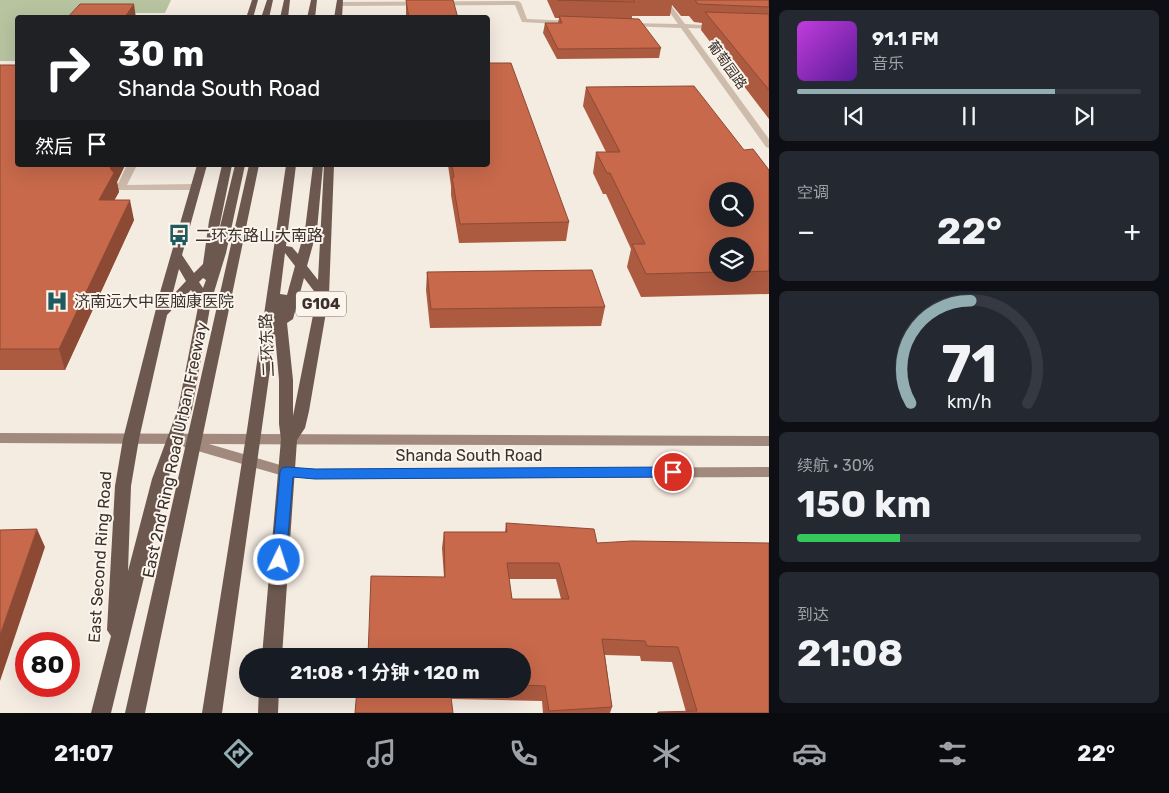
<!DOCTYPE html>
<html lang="zh">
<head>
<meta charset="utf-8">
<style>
  :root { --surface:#171b24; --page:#242831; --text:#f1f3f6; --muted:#9ea1a6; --line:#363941; --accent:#92aeb2 }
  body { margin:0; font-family:Rubik,"Noto Sans SC",sans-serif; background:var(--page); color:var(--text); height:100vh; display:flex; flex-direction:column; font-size:19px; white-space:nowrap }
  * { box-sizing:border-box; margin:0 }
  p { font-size:16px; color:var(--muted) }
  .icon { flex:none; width:28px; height:28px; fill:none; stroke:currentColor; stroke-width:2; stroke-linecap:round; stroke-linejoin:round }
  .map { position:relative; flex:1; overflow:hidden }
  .details { display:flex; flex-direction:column; gap:10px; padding:10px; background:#0d0f14; width:400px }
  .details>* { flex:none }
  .top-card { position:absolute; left:15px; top:15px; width:475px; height:152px; border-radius:5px; box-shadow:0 5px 20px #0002; background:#202124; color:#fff; overflow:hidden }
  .tools { position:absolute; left:709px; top:182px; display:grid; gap:10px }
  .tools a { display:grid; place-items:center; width:45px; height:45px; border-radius:50%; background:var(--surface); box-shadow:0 5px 20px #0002; font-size:25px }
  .speed { position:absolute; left:15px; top:632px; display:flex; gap:10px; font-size:25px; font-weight:700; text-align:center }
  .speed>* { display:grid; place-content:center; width:65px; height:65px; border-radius:50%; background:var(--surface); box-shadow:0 5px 20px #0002; line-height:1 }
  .speed .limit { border:8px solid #d22; background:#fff; color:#111 }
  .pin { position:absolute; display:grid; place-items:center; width:42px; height:42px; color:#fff; margin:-21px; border:2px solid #fff; border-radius:50%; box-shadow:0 1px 5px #0007 }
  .me { position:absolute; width:55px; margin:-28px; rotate:4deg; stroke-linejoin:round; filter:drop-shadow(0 0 4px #0008) }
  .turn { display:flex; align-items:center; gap:18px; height:105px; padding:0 20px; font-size:22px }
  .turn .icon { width:65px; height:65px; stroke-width:2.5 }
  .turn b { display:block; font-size:35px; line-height:42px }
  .then { display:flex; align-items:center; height:48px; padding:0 20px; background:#0003; gap:10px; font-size:19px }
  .big { font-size:38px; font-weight:700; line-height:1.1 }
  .details .widget { flex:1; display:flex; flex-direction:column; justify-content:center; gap:8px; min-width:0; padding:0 18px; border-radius:8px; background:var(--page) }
  .details .dial { align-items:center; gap:0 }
  .dial svg { height:130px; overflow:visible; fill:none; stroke:var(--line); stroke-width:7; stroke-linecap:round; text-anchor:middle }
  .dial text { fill:var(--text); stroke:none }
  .song { display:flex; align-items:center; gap:15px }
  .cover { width:60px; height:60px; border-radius:8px; background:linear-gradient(135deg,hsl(290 70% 55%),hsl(270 70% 35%)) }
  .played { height:5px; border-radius:2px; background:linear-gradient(90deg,var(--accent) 75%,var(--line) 75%) }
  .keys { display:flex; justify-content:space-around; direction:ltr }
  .heat { display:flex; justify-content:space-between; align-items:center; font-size:28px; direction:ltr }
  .charge { height:8px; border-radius:4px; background:linear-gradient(90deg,#34c759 30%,var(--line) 0) }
  .trip { position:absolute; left:239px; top:648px; width:292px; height:50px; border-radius:25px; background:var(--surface); box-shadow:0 5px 20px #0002; font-weight:700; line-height:50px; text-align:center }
  .tabs { display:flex; height:80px; justify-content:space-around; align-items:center; background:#090b0e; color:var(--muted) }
  .tabs .icon { width:35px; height:35px }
  .tabs .current { color:var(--accent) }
  .tabs b { font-size:22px; color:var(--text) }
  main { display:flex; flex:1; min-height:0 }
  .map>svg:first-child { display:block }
  .green { fill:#b8c4a0 }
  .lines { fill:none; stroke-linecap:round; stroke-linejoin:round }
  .minor { fill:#cdbbac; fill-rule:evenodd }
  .secondary { fill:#a18a7d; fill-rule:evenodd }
  .trunk { fill:#6c584f; fill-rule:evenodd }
  .wall { fill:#ac5a40; fill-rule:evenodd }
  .shaded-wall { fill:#8c4a34 }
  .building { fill:#c8694b; stroke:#8c4a34; fill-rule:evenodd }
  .route { fill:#1a73e8; stroke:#114b97 }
  .labels { text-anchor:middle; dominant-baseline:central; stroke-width:4; stroke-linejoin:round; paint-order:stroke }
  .far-street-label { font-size:14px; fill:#3b302b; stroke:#fbf5ee }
  .shield { fill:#fbf5ee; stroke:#756b66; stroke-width:1 }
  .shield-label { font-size:15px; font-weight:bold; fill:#3b302b }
  .poi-label { font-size:16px; fill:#3b302b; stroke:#fbf5ee; text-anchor:start }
  .street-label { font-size:16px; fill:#3b302b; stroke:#fbf5ee }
</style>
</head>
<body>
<main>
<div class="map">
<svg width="769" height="713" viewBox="0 0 769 713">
  <rect width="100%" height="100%" fill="#f4ebe1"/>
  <path class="green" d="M0,0H171L165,13H73L69,17L18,18L17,61H0Z"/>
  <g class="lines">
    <path class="minor" d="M661,0H667L685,24L719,26V28L717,29L688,28L769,139V148L766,147L681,28L627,26V24L629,23L678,24Z
      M518,1L521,3L527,19L574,21L577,23L574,25L522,22L515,5L339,6L336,4L339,2Z
      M127,165H137L127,185L196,184L201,187L196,190H118L116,188Z"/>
    <path class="secondary" d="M0,433L769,436V446L209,444L287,467L315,469L769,467V477L315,479L287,477L184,447L182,444L0,443Z"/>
    <path class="trunk" d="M252,0H258L253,18H246Z
      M267,0H273L269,18H261Z
      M284,0H290L288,18H280Z
      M311,0H317L315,18H307Z
      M337,0H343L342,18H334Z
      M197,165H207L182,255L194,273L203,264L209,221L222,165H232L216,243L235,165H245L226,253L211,302L192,409L168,479L111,713H91L111,636L107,630L115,486L123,439L161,289ZM179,269L186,281L172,296ZM203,278L206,280L203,288L199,282ZM191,290L199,302L178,409L152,479L128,571L131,486L139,439L167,315Z
      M249,165H259L145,713H125Z
      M286,165H296L286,246L292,247L298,254L305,230L313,165H323L317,230L307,266L318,280L324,165H334L329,295L309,411L305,428L297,440L282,656H262L281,439L279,424V380L275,334L222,713H202L247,430ZM285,253L295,266L287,295L280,294ZM304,278L317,295L293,416V380L287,323L293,319Z
      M259,689H279L278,713H258Z"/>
  </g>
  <path class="wall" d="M406,0L458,18H406Z
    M547,0H769V119L701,30L702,23L694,22L689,16H681L672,5L670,16H632V18L661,48L659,58L557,59L543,33L545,23H558L559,18H555Z
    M0,65L18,165H125L117,182L119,192L114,200L134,220L65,370H0Z
    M586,87L744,150L769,170V294L641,297L627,267L631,249L606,194H603L593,173L596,152H606L583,106ZM718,246H745V274H718Z
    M448,165H488L569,222L566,241L459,243L451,195V186Z
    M427,272L605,307L601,326L430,328L426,290Z
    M506,523L597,543L769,713H657L658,712H686L672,662L641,661L640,656L605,655L612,707L610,713H543L542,701L451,699L357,689H522V656L444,577L442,548L444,532H505ZM509,579H556L561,599H512Z"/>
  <path class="shaded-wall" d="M134,4L136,18H124Z
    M112,165H125L117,182L119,192L104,219L99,200Z
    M130,200L134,220L65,370L59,349Z
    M37,529L45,547L0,681V635Z"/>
  <path class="building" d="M406,0H453L458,18H409Z
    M557,0H633L635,2Z
    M695,0H769V7L698,4Z
    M80,4H134L124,18H67Z
    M705,12L769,14V90Z
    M559,16L639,19L661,48L558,49L545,23H562Z
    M488,63H511L569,222L460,224L452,177H454L452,165H488Z
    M0,65H18V165H112L110,168L114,173L99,200H130L59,349H0Z
    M694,86L744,150L753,149L769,170V271L745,272V246H718V272L646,274L632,244H645L610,173H607L596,152H620L586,87ZM718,191H745V219H718Z
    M592,270L605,307L431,309L427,272Z
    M506,523L594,529L597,543L632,541L769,543V713H658V712L697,711L678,647L647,646L645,641L602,639L612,707L549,711L545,686L522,685V656H368L371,576L445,577L444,532H507ZM507,563H559L569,599H512Z
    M37,529L0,635V530Z
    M357,689H450L453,713H355Z"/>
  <path class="route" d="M287,467L315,469L673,467L678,469L679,472L678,475L673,477L315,479L293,477L286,560L284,565L279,567L274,565L272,560L280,472L282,468Z"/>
  <defs>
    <g id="bus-bare" transform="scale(1.725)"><path d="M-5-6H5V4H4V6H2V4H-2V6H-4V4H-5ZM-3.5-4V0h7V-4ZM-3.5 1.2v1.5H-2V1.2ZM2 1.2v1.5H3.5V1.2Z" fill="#1f5a5e" stroke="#fbf5ee" stroke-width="2.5" paint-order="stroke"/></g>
    <g id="hospital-bare" transform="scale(1.725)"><path d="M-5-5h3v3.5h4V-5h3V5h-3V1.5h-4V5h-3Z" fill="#1f5a5e" stroke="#fbf5ee" stroke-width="2.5" paint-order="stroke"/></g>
  </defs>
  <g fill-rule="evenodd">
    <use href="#bus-bare" x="179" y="235"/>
    <use href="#hospital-bare" x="57" y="301"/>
  </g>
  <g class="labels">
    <g class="far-street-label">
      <text transform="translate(727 65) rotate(54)">葡萄园路</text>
    </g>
    <rect class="shield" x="296" y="291.5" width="50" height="25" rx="4"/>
    <g class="shield-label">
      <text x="321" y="304">G104</text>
    </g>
    <g class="poi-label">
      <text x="195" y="235">二环东路山大南路</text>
      <text x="74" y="301">济南远大中医脑康医院</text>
    </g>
    <g class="street-label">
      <text transform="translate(267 345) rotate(-93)">二环东路</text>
      <text transform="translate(175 450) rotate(-78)">East 2nd Ring Road Urban Freeway</text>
      <text x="469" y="455">Shanda South Road</text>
      <text transform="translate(100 557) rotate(-86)">East Second Ring Road</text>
    </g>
  </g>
</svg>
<div class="tools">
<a><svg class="icon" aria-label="search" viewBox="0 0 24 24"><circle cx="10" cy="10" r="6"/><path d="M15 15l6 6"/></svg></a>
<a><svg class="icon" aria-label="layers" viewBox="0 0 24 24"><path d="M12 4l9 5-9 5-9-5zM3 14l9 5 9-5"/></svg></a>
</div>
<div class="speed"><div class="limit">80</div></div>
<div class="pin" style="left:673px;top:472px;background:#d93025"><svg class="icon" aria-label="arrive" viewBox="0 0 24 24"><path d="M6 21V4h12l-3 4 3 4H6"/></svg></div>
<svg class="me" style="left:279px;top:560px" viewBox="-20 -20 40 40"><circle r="17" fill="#1a73e8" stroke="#fff" stroke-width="3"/><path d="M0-11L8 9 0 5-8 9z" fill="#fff"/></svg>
<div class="trip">21:08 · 1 分钟 · 120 m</div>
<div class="top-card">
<div class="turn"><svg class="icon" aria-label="right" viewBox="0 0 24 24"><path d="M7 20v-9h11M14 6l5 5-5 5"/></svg><div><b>30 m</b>Shanda South Road</div></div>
<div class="then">然后<svg class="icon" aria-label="arrive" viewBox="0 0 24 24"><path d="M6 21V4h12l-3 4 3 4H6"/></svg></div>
</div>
</div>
<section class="details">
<div class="widget">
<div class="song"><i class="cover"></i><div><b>91.1 FM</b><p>音乐</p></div></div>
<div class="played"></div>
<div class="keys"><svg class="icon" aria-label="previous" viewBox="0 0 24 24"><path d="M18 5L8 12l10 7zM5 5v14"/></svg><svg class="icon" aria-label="pause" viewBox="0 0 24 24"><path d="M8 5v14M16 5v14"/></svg><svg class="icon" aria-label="next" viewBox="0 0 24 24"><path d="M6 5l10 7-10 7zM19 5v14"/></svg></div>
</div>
<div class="widget"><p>空调</p>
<div class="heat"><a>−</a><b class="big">22°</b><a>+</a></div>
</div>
<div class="widget dial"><svg viewBox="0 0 100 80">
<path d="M14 69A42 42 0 1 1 86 69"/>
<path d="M14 69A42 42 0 0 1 51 6" stroke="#92aeb2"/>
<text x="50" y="56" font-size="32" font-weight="700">71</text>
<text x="50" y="72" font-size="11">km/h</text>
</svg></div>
<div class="widget"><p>续航 · 30%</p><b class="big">150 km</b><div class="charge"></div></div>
<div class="widget"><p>到达</p><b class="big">21:08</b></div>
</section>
</main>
<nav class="tabs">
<b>21:07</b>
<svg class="icon current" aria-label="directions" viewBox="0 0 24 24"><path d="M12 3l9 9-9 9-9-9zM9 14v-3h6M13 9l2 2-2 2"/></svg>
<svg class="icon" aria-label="music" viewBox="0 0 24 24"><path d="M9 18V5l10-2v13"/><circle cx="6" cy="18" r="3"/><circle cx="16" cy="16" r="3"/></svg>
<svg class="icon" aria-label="phone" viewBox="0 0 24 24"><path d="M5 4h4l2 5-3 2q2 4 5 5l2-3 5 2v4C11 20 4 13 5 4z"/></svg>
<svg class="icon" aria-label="climate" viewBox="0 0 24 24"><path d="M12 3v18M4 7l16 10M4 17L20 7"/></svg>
<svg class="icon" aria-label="car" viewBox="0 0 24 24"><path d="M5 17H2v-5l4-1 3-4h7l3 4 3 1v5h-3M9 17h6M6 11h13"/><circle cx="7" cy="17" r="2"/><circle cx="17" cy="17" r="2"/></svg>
<svg class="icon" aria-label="filters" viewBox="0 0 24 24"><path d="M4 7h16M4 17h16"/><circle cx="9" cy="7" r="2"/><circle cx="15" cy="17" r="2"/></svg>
<b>22°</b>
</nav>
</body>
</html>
